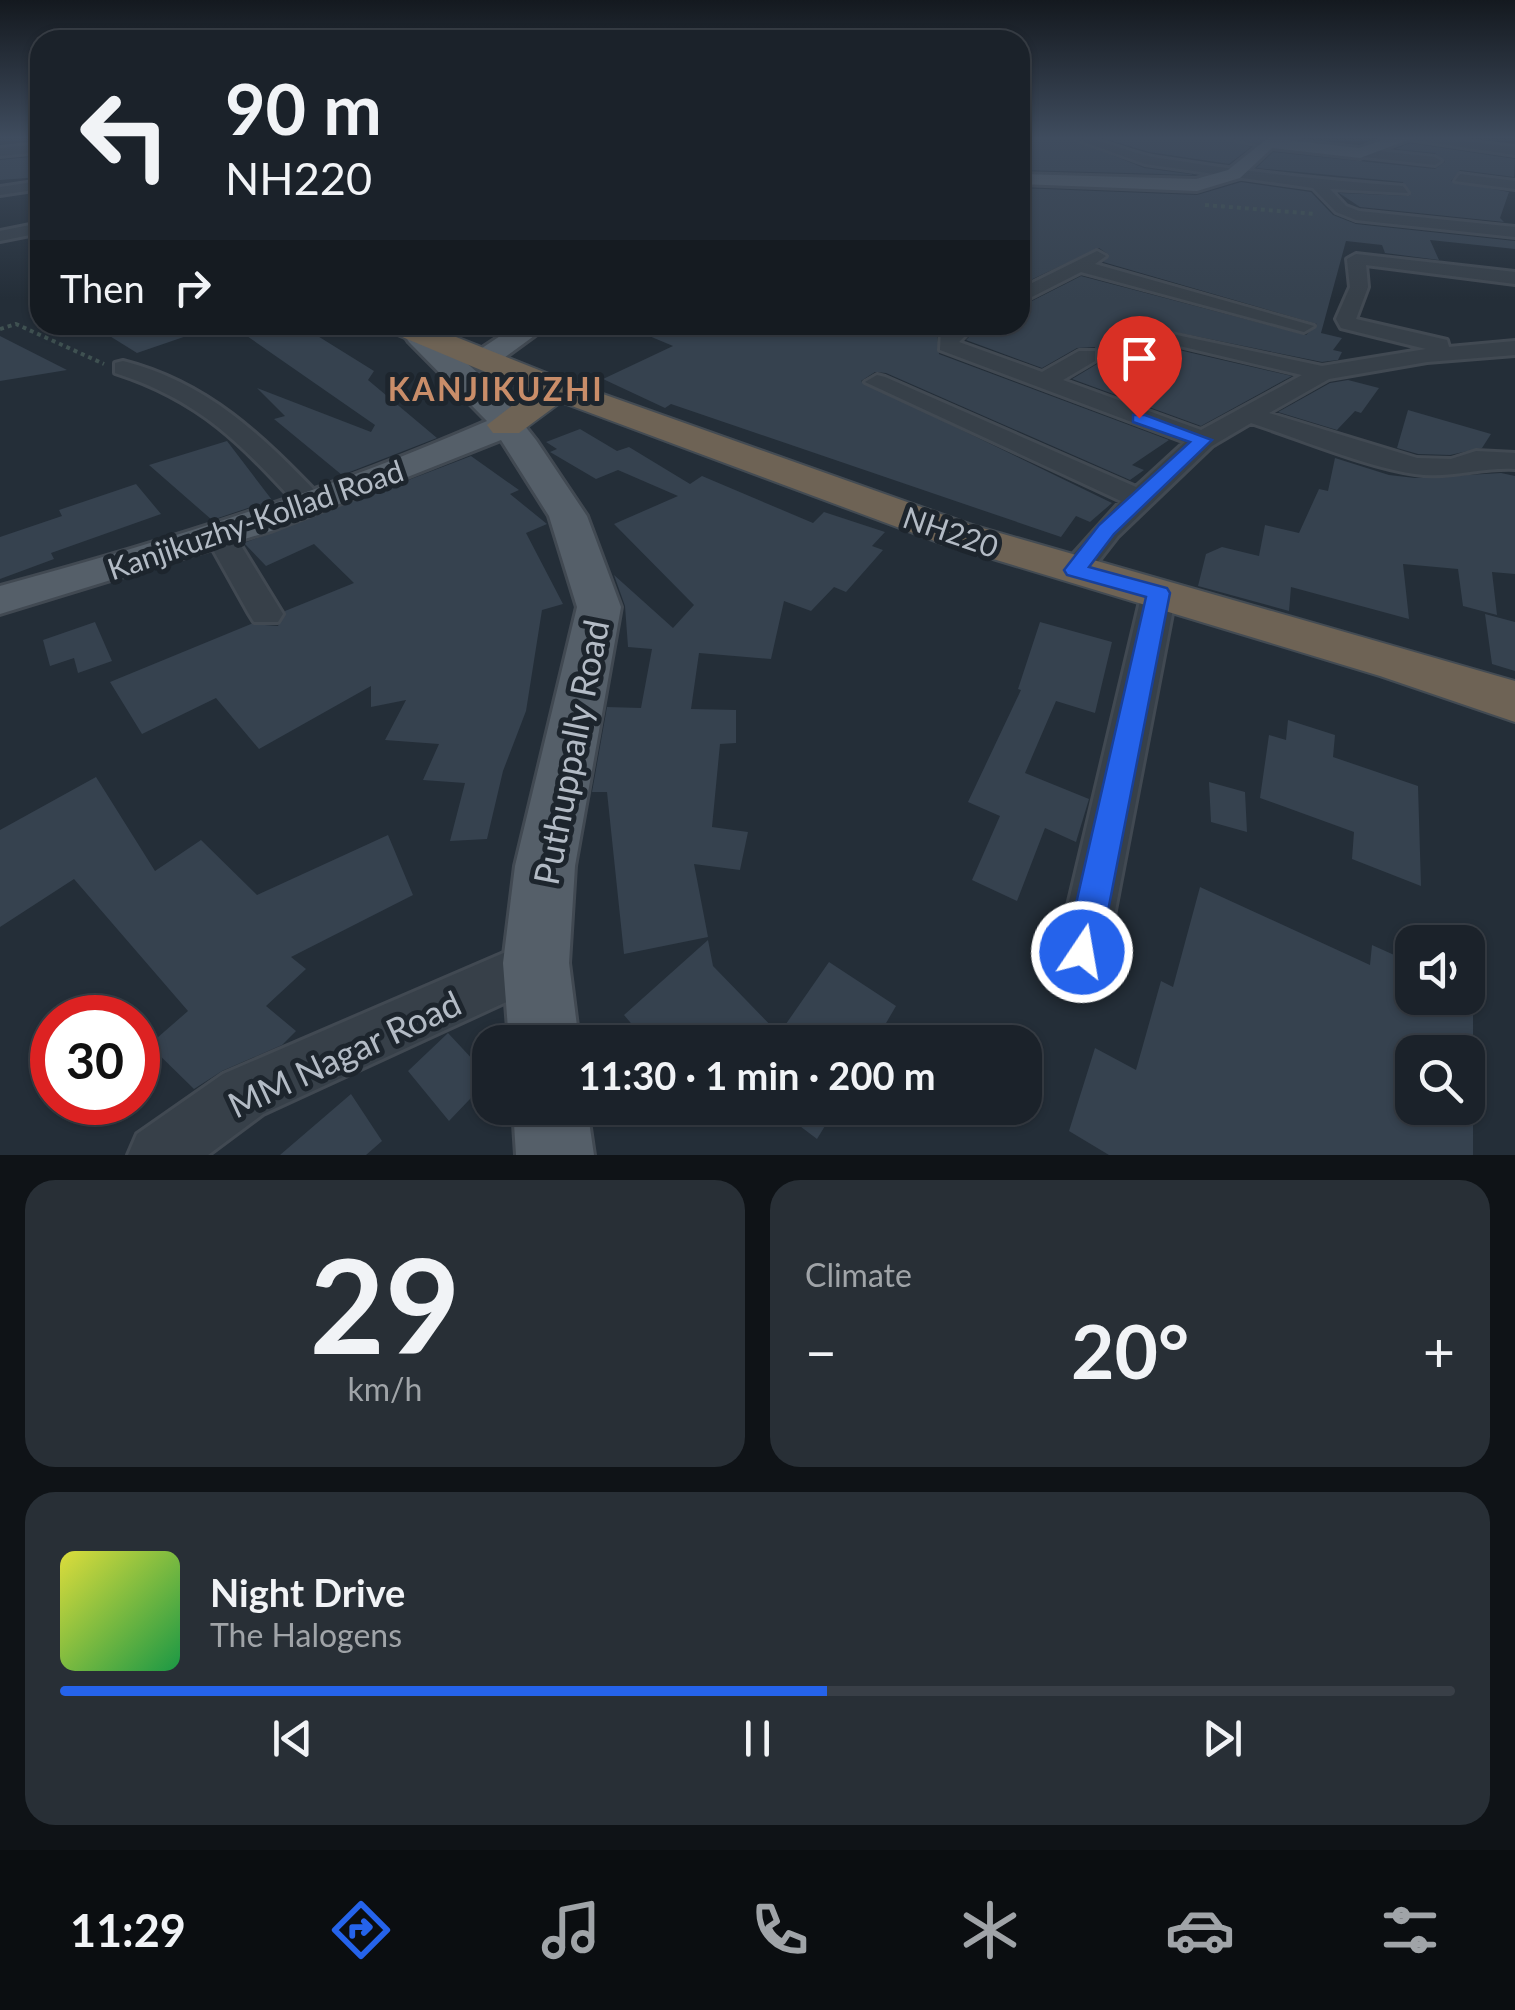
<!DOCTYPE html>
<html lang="en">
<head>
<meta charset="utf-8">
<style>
  :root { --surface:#1b222a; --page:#282f36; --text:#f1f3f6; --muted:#a0a4a8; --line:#393f47; --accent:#2563eb }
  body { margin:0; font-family:Lato,sans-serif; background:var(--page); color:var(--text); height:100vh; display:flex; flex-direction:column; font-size:38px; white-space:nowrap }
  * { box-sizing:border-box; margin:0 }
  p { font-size:32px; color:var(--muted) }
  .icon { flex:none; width:55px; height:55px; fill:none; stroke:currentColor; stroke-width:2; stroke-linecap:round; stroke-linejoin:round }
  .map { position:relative; height:1155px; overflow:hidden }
  .side { display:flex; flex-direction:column; gap:25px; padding:25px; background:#0f1317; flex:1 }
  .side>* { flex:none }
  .guide { position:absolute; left:30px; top:30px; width:1000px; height:305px; border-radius:30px; box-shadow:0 2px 8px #0004,0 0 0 2px var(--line); background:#1b222a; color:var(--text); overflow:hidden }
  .fabs { position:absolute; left:1395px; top:925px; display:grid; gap:20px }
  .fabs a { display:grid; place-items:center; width:90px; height:90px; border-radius:20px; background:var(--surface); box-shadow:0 2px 8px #0004,0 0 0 2px var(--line); font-size:50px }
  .speed { position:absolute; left:30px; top:995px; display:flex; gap:20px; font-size:50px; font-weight:700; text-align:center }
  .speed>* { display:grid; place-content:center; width:130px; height:130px; border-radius:50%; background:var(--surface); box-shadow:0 2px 8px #0004,0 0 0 2px var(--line); line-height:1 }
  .speed .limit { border:15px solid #d22; background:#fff; color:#111 }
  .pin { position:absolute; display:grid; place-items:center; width:85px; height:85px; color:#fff; margin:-102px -42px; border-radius:50% 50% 50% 0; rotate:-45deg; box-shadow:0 0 10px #0007 }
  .pin .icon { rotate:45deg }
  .me { position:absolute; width:110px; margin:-55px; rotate:12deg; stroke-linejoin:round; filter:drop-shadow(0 0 8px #0008) }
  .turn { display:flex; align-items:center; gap:35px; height:210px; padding:0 30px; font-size:45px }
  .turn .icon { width:130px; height:130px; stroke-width:2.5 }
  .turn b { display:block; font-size:70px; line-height:85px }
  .then { display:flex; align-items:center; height:95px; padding:0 30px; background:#0003; gap:20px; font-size:38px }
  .big { font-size:75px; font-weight:700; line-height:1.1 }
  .side .card { flex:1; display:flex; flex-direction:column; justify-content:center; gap:15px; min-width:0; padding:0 35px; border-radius:30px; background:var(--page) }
  .side .dial { align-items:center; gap:0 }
  .dial b { font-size:130px; line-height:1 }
  .song { display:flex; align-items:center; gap:30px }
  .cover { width:120px; height:120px; border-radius:15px; background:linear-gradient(135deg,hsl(60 70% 55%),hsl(140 70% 35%)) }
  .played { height:10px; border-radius:5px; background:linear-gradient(90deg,var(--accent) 55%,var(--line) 55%) }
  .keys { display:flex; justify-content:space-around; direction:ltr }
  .heat { display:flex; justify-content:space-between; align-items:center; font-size:55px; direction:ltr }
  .side .tiles { flex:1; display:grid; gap:25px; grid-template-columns:1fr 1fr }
  .card:last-child { grid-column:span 2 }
  .trip { position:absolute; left:472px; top:1025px; width:570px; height:100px; border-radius:30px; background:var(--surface); box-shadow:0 2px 8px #0004,0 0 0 2px var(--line); font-weight:700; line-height:100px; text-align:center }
  .tab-bar { display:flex; height:160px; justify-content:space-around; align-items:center; background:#0b0e11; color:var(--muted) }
  .tab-bar .icon { width:70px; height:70px }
  .tab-bar .on { color:var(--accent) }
  .tab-bar b { font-size:45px; color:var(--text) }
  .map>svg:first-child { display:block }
  .building { fill:#36424f }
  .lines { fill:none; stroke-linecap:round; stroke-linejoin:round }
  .minor-casing { stroke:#414952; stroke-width:6 }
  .major-casing { stroke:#414952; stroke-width:6 }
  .highway-casing { stroke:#434b53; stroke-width:4 }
  .path { stroke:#3f5151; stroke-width:4; stroke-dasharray:4 4; stroke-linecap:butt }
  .minor { fill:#374049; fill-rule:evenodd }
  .major { fill:#555f69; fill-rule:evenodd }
  .highway { fill:#6e6355; fill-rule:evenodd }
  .route { fill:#2563eb; stroke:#184099; stroke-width:2.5 }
  .labels { text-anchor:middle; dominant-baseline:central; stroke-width:10; stroke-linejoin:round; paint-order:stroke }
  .street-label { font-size:30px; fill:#b3bbc5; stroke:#1d252d }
  .far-district-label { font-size:32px; font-weight:bold; letter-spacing:2.5px; fill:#c98d69; stroke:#1d252d }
  .near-street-label { font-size:35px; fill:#b3bbc5; stroke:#1d252d }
</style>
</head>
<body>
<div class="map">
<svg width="1515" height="1155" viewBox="0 0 1515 1155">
  <rect width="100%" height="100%" fill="#242e38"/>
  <path class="building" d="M1020,137H1067L1144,168L1196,175L1020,170Z
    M1099,137H1220L1251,147L1229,164L1149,152Z
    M1410,143L1515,159L1514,177L1460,170L1451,181L1509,192L1500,218L1504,222L1360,207L1339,193L1410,196L1403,182L1256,168L1273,152L1435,169L1445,162L1435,153L1395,149Z
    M40,156V177L0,180V160Z
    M1241,182L1311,192L1333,215L1356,224L1515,241V249L1430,240L1439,260L1385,253L1382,245L1346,241L1321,333L1342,338L1333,350L1342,352L1338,360L1322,362L1165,330L1166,347L1292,376L1201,426L1072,379L1097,364L1095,347L1077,348L1042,368L966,340L980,325H1020V307L1081,276L1306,335L1317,324L1103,262L1109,255L1099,248L1020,285V188L1197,195Z
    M92,325H206L207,329L137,353Z
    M231,325H300L374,371L368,380L437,438L342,475L274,419L285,416L257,388L371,432L375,425Z
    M623,325H944L937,331L939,354L1169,440L1132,465L1144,470L1130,480L886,373L875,372L861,381L1112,503L1090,522L1076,516L1061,537L671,404L665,408L603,379L673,346Z
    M0,336L67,370L0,381Z
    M1348,380L1379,388L1361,413L1355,411L1337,430L1278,412L1330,383Z
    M1408,410L1491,434L1482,448L1450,455L1418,454L1397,448Z
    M580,429L617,451L629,447L690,484L702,476L813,523L824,512L885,532L872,546L883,550L846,592L834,587L811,611L784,601L771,659L699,653L691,709L736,710V743L720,744L712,827L748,832L740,870L694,864L708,937L624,954L607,792H592L607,707L641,708L652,649L628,647L625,606L614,575L673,628L694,605L614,524L678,496L618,470L596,479L550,452L557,449L546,442Z
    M227,441L272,500L212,520L149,465Z
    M471,456L519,490L510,494L547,524L526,533L563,604L542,610L526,711L503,771L487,839L450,841L465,783L423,780L439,744L385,740L406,700L371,707V686L259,749L216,698L142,734L110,682L251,624L278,626L285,611L354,583L314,544L266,566L244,543Z
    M1335,458L1389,475L1415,478L1501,473L1515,476V574L1492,572L1497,615L1463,606L1458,569L1403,564L1409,619L1291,587L1289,611L1198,586L1206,554L1222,547L1259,556L1265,525L1299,533L1319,489L1328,491Z
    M136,484L161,514L51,553L54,559L0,579V537L62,516L59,510Z
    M1485,614L1515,622V671L1492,664Z
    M95,622L112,661L78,673L74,658L50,666L43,640Z
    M1040,622L1112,642L1095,713L1056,701L1025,773L1089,799L1076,842L1045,828L1017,901L972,880L1000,816L968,802L1021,690L1018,689Z
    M1288,720L1335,735L1333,757L1418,786L1421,886L1352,859L1354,832L1260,798L1269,735L1286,740Z
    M96,777L155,871L201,840L257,895L388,835L413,895L291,957L306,969L266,1006L296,1031L282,1045L222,1071L194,1089L149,1045L188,1011L74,879L0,927V830Z
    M1209,782L1245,792L1247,832L1211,822Z
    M1200,887L1370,965L1372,945L1412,963V998H1473V1052H1412V1108H1473V1155H1109L1069,1131L1095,1048L1136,1070L1161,981L1173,987Z
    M708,940L713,966L779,1034L829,962L896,1006L875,1042H647L624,1015Z
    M448,1033L490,1078L449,1121L408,1071Z
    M351,1094L382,1141L366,1155H280Z
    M776,1108H836L817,1139Z"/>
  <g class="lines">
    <g class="minor-casing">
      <path id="minor" d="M1070,137C1102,137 1129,154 1159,158C1240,171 1321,180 1403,186L1408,193L1330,189L1346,206L1359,211L1515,227V237L1356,220L1336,212L1313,188L1145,164Z
        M1223,137H1272L1274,143L1268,147Z
        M1432,137L1515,147V155L1400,138Z
        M40,144V152L0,156V148Z
        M1360,149L1435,157L1441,161L1435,165L1356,156Z
        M1460,174L1515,181V189L1455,181Z
        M40,181V189L0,195V187Z
        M40,223V233L0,241V231Z
        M1097,251L1106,256L1095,264L1314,326L1304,332L1081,272L1020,303V289Z
        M1356,254L1515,272V284L1366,265L1368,287L1356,319L1447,340L1449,347L1515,341V355L1427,362L1329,379L1269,413L1417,458L1451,459L1476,451L1515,453V469C1481,467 1449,479 1415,474C1366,467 1300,439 1251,423L1212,446L1118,536L1086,577L1075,580L1059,570L1121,501L865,382L877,375L885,377L1136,487L1185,442L940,350L941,331L951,325H976L959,342L1042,372L1079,351H1095V361L1063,380L1201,430L1302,375L1167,343V333L1322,366L1426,349L1341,328L1336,319L1350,287L1347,259Z
        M123,361C209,383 262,436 322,498L327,504L322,510H302C242,445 202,401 115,373V363Z
        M221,528L232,531L283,614L278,622H254L249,614L206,537Z
        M1159,583L1171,586L1176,593L1107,952L1100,969L1082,976L1064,969L1057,952L1142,593L1147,586Z
        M536,939L554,946L561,963L554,980L263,1114L208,1155H128L137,1134L223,1074Z"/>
    </g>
    <g class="major-casing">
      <path id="major" d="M1392,137H1416L1360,158L1272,148L1240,178L1197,191L1020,184V174L1196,179L1228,170L1268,138L1359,148Z
        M517,325H549L493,366H473L468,360L473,354Z
        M419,328L429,330L495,388L536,440L587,516L621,607L575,866L569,963L579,1042H509L503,963L515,866L577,607L549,516L501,440L271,531L0,614V586C166,541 329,490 487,421L409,342L405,336L409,330Z
        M513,1108H587L594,1155H516Z"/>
    </g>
    <g class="highway-casing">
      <path id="highway" d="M384,325H426L569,382L972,525L1515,681V722L1380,676L940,543L561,402L519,433H493L487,425L531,391L388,331Z"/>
    </g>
    <path class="path" d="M1205,205L1316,214
      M0,329L16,324L104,364"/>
    <use href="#minor" class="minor"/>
    <use href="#major" class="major"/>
    <use href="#highway" class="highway"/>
  </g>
  <linearGradient id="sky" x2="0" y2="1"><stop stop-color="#14191f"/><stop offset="0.46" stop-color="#3f4c5e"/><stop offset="1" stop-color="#3f4c5e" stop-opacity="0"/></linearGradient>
  <rect width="1515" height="299" fill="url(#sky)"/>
  <path class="route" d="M1133,415H1145L1212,440L1114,534L1089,567L1167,588L1170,593L1100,952L1095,964L1082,969L1070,964L1065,952L1146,597L1067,575L1064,570L1099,525L1190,442L1133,422Z"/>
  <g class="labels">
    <g class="street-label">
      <text transform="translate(255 519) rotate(-19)">Kanjikuzhy-Kollad Road</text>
      <text transform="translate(951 531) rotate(19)">NH220</text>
    </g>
    <g class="far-district-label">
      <text x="496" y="388">KANJIKUZHI</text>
    </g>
    <g class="near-street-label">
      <text transform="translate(570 752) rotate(-79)">Puthuppally Road</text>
      <text transform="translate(344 1053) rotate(-25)">MM Nagar Road</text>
    </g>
  </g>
</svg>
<div class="fabs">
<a><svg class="icon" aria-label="sound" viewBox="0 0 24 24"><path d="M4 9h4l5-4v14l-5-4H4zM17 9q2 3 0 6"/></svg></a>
<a><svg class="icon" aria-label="search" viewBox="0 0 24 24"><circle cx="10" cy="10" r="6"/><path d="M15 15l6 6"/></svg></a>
</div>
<div class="speed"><div class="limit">30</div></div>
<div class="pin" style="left:1139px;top:418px;background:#d93025"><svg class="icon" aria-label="arrive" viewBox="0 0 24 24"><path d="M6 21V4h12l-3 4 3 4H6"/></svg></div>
<svg class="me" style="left:1082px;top:952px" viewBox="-20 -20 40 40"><circle r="17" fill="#2563eb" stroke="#fff" stroke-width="3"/><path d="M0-11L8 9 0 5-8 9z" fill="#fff"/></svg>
<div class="trip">11:30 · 1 min · 200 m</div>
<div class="guide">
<div class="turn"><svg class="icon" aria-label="left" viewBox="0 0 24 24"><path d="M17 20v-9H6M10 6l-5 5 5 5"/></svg><div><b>90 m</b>NH220</div></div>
<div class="then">Then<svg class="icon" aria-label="right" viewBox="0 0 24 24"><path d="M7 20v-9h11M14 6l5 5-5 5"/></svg></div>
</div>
</div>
<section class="side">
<div class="tiles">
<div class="card dial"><b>29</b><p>km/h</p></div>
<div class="card"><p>Climate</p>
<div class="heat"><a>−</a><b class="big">20°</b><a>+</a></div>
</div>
<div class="card">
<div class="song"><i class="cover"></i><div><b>Night Drive</b><p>The Halogens</p></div></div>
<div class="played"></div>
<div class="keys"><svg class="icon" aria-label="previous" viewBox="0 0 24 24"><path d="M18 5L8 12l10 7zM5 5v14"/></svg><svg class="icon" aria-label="pause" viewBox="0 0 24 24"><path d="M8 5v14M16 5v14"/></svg><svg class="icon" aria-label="next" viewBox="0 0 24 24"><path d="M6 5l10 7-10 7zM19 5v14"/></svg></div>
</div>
</div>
</section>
<nav class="tab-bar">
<b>11:29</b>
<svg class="icon on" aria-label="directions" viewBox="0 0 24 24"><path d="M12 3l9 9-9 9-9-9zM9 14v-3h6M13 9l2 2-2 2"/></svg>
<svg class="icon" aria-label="music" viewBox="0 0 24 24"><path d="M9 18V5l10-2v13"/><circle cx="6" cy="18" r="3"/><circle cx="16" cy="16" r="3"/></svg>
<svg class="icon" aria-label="phone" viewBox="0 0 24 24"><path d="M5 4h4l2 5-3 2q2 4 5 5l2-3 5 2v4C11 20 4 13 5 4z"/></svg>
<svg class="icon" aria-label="climate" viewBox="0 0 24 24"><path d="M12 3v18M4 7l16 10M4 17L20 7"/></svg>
<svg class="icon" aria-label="car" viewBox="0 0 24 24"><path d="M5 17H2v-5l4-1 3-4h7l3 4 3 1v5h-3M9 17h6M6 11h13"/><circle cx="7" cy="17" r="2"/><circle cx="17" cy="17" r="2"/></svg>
<svg class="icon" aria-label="filters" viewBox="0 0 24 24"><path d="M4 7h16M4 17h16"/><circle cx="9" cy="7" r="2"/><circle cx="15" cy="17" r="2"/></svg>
</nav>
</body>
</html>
